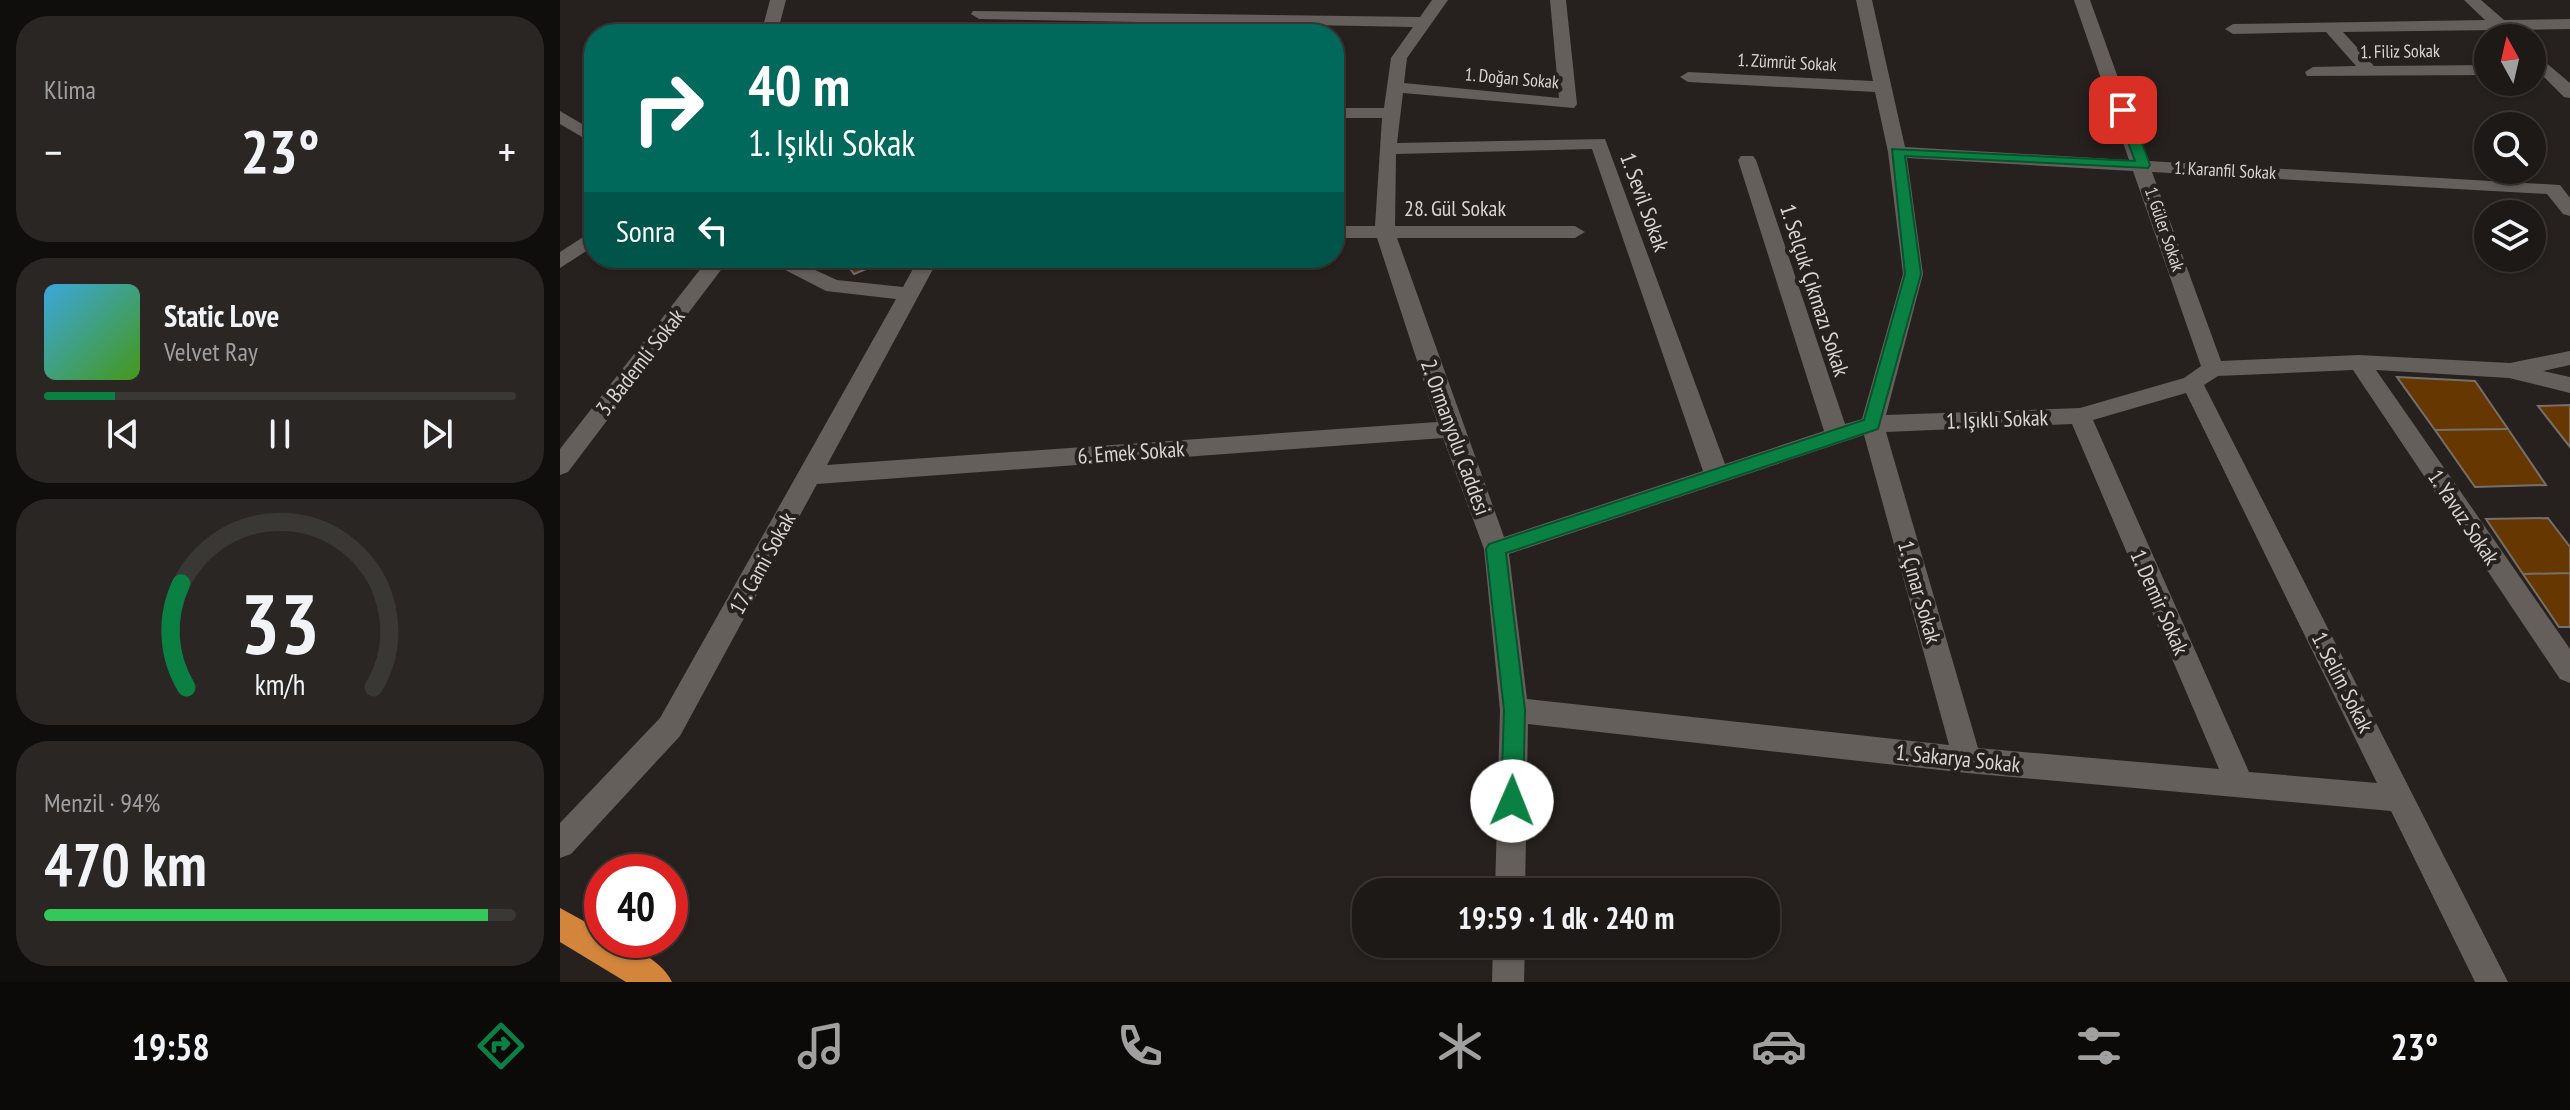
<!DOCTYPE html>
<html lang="tr">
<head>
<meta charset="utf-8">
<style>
  :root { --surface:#1c1916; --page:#292623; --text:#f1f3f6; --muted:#a0a0a1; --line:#3a3835; --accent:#0b8043 }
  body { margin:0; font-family:"PT Sans Narrow",sans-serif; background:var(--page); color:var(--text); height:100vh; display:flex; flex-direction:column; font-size:30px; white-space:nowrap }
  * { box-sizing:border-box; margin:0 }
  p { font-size:26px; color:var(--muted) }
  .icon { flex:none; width:44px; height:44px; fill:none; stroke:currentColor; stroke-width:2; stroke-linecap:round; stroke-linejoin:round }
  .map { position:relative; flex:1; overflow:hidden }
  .side { display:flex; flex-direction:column; gap:16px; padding:16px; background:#0f0e0c; width:560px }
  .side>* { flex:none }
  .hud { position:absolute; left:24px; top:24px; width:760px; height:244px; border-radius:32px; box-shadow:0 2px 6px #0004,0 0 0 2px var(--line); background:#00695c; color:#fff; overflow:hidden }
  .needle { width:52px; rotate:352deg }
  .fabs { position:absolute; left:1914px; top:24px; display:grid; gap:16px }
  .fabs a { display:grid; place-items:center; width:72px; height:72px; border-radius:50%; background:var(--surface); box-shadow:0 2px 6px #0004,0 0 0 2px var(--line); font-size:40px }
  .speed { position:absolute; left:24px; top:854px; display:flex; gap:16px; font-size:40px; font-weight:700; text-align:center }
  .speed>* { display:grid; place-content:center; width:104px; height:104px; border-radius:50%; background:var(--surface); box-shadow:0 2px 6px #0004,0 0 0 2px var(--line); line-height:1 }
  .speed .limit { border:12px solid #d22; background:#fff; color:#111 }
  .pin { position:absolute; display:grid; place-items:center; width:68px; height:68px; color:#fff; margin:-34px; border-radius:16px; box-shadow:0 4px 12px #0006 }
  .me { position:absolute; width:88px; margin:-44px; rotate:1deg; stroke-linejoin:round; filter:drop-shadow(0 0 6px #0008) }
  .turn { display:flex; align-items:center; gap:28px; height:168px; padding:0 32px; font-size:36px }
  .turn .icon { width:104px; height:104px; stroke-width:2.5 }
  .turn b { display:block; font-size:56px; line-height:68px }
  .then { display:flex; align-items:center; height:76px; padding:0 32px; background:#0003; gap:16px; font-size:30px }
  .big { font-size:60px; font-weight:800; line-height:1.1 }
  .side .tile { flex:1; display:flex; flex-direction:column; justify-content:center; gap:12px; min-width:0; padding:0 28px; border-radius:32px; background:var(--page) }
  .side .dial { align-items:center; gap:0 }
  .dial svg { height:208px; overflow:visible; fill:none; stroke:var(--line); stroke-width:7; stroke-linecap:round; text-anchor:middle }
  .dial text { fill:var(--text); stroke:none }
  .song { display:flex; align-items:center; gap:24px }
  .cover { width:96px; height:96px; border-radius:12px; background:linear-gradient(135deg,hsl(200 70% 55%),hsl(100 70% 35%)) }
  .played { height:8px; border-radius:4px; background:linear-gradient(90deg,var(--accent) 15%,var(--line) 15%) }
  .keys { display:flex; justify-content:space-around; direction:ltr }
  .heat { display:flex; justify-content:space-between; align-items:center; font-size:44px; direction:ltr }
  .charge { height:12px; border-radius:6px; background:linear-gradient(90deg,#34c759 94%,var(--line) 0) }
  .trip { position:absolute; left:792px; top:878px; width:428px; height:80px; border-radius:32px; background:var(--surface); box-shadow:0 2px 6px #0004,0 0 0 2px var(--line); font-weight:800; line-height:80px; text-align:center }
  .dock { display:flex; height:128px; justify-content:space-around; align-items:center; background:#0b0a09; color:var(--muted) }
  .dock .icon { width:56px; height:56px }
  .dock .selected { color:var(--accent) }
  .dock b { font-size:36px; color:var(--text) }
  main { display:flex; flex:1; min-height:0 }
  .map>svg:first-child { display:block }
  .building { fill:#673700; stroke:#756f6b; stroke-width:2 }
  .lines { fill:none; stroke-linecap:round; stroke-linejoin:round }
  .minor { fill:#645f5b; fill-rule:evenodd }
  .highway { fill:#d2853b; fill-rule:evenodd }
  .route { fill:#0b8043; stroke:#07532c; stroke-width:2 }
  .labels { text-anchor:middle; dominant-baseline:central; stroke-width:8; stroke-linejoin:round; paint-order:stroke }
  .far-street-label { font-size:18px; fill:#d7d4d2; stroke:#26211e }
  .street-label { font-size:22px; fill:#d7d4d2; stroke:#26211e }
</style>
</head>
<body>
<main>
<section class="side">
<div class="tile"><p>Klima</p>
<div class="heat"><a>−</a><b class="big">23°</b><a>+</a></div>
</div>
<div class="tile">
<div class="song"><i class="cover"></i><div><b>Static Love</b><p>Velvet Ray</p></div></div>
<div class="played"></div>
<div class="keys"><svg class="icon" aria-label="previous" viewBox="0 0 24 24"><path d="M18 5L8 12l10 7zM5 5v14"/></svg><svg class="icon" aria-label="pause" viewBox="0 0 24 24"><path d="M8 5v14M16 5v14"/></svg><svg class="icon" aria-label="next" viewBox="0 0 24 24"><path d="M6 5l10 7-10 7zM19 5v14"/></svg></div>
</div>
<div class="tile dial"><svg viewBox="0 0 100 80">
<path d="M14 69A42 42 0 1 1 86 69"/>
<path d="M14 69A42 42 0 0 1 12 29" stroke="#0b8043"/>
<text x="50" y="56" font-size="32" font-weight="700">33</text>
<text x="50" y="72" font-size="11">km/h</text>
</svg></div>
<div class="tile"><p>Menzil · 94%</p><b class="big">470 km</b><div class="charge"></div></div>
</section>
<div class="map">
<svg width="2010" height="982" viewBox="0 0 2010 982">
  <rect width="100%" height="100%" fill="#26211e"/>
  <path class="building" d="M282,258H333L294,274Z
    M1837,377L1915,381L1948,429L1875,430Z
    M2010,405V447L1978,406Z
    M1948,429L1986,485L1915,487L1875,430Z
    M1988,518L2010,547V573L1963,574L1926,519Z
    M2010,573V627H1999L1963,574Z"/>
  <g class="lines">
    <path class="minor" d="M210,0H226L217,34H201Z
      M872,0H888L847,58L844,83L999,98L990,0H1006L1017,104L1014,108L843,93L837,143L1045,139L1165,464L1264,431L1178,160L1181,156H1193L1196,160L1285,424L1302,419L1343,274L1328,152L1315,92L1128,82L1120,77L1128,72L1313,81L1296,0H1312L1345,147L1569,160L1514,0H1530L1588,161L2000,185L2010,198V216L2003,214L1987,194L1592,172L1661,361L1799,355L1950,363L2010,351V365L1983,371L2010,377V393L1949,378L1816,370L2010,649V683L2000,679L1793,370L1658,376L1644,385L1948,982H1915L1831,811L1407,773L968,724L965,892H935L940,710L924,549L883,438L257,484L120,736L11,854L0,858V823L100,718L336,299L266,291L202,258H229L277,280L343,287L359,258H379L267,465L877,422L817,238H774V226H815L822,118H774V108H824L831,58L853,27L419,19L411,14L413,11L860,17ZM1032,149L1143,471L944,537L837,238H1015L1025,232L1015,226H835L836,154ZM1347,158L1573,171L1641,366L1624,378L1520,408L1326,415L1363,274ZM1626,393L1817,783L1689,772L1533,420ZM1512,424L1659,769L1418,748L1326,432ZM1304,435L1389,745L967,699L949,554Z
      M1904,0H1921L1944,20L2010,19V29L1953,30L1946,36L1935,30L1783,32L1814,66L1928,65V75L1747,76L1745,72L1753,67L1796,66L1766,32L1673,34L1665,29L1673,24L1925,20Z
      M1972,51L2010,83V98L2004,97L1972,65Z
      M0,111L34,131V144L0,124Z
      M34,230V246L0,268V252Z
      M149,258H170L8,472L0,475V449Z
      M933,944H965L964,982H932Z"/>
    <path class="highway" d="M0,908L42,931V940C65,940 103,961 112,982H66L0,942Z"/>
  </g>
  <path class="route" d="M1563,106L1570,110L1590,165L1588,168L1345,156L1361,274L1318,429L946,553L965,710L963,801L960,808L952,811L944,808L941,801L944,710L926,549L929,544L1304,420L1345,274L1332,149L1575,161L1556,110Z"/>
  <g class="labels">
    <g class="far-street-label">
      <text transform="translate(1840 51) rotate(-1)">1. Filiz Sokak</text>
      <text transform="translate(1227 62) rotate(3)">1. Zümrüt Sokak</text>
      <text transform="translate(952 78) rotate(5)">1. Doğan Sokak</text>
      <text transform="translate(1665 170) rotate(3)">1. Karanfil Sokak</text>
      <text transform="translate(1605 229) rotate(71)">1. Güler Sokak</text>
    </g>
    <g class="street-label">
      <text transform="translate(1085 202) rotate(70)">1. Sevil Sokak</text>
      <text x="895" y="208">28. Gül Sokak</text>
      <text transform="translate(1255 290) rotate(72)">1. Selçuk Çıkmazı Sokak</text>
      <text transform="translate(80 362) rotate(-52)">3. Bademli Sokak</text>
      <text transform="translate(1437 419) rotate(-2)">1. Işıklı Sokak</text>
      <text transform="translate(896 437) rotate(70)">2. Ormanyolu Caddesi</text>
      <text transform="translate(571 452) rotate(-4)">6. Emek Sokak</text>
      <text transform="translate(1904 517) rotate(56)">1. Yavuz Sokak</text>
      <text transform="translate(202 563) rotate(-61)">17. Cami Sokak</text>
      <text transform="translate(1360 592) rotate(74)">1. Çınar Sokak</text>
      <text transform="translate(1600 602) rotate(66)">1. Demir Sokak</text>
      <text transform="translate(1783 682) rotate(63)">1. Selim Sokak</text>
      <text transform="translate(1398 758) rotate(6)">1. Sakarya Sokak</text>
    </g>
  </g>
</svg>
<div class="fabs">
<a><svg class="needle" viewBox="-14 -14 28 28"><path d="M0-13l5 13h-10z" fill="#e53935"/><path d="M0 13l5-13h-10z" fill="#a0a0a1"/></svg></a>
<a><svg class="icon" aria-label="search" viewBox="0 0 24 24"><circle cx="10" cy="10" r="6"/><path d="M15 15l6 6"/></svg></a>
<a><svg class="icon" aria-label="layers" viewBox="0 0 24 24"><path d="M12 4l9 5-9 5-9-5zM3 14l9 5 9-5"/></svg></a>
</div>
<div class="speed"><div class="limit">40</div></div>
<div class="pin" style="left:1563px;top:110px;background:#d93025"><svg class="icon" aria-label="arrive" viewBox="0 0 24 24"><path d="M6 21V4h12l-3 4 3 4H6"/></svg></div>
<svg class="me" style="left:952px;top:801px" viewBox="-20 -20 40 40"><circle r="19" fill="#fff"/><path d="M0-13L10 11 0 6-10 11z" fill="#0b8043"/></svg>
<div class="trip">19:59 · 1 dk · 240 m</div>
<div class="hud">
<div class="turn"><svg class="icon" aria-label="right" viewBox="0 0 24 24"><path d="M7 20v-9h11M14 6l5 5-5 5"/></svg><div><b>40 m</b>1. Işıklı Sokak</div></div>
<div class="then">Sonra<svg class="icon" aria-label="left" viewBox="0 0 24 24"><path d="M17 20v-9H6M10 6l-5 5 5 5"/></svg></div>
</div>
</div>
</main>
<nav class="dock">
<b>19:58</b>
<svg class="icon selected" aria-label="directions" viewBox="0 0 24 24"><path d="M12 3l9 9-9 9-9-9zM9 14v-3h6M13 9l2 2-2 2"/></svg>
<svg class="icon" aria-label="music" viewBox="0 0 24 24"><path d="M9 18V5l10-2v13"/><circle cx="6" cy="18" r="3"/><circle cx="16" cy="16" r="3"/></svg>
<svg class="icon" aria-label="phone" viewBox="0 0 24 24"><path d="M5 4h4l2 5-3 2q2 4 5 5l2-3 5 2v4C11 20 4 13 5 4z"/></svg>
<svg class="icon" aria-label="climate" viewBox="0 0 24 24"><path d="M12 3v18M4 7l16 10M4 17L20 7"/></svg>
<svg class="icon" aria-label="car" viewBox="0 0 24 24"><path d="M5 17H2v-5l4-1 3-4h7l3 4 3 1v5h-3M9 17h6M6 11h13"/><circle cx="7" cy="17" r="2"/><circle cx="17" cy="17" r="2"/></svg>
<svg class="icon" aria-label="filters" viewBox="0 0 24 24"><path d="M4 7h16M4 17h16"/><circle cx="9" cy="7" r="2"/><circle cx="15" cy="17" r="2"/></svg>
<b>23°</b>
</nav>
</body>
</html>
